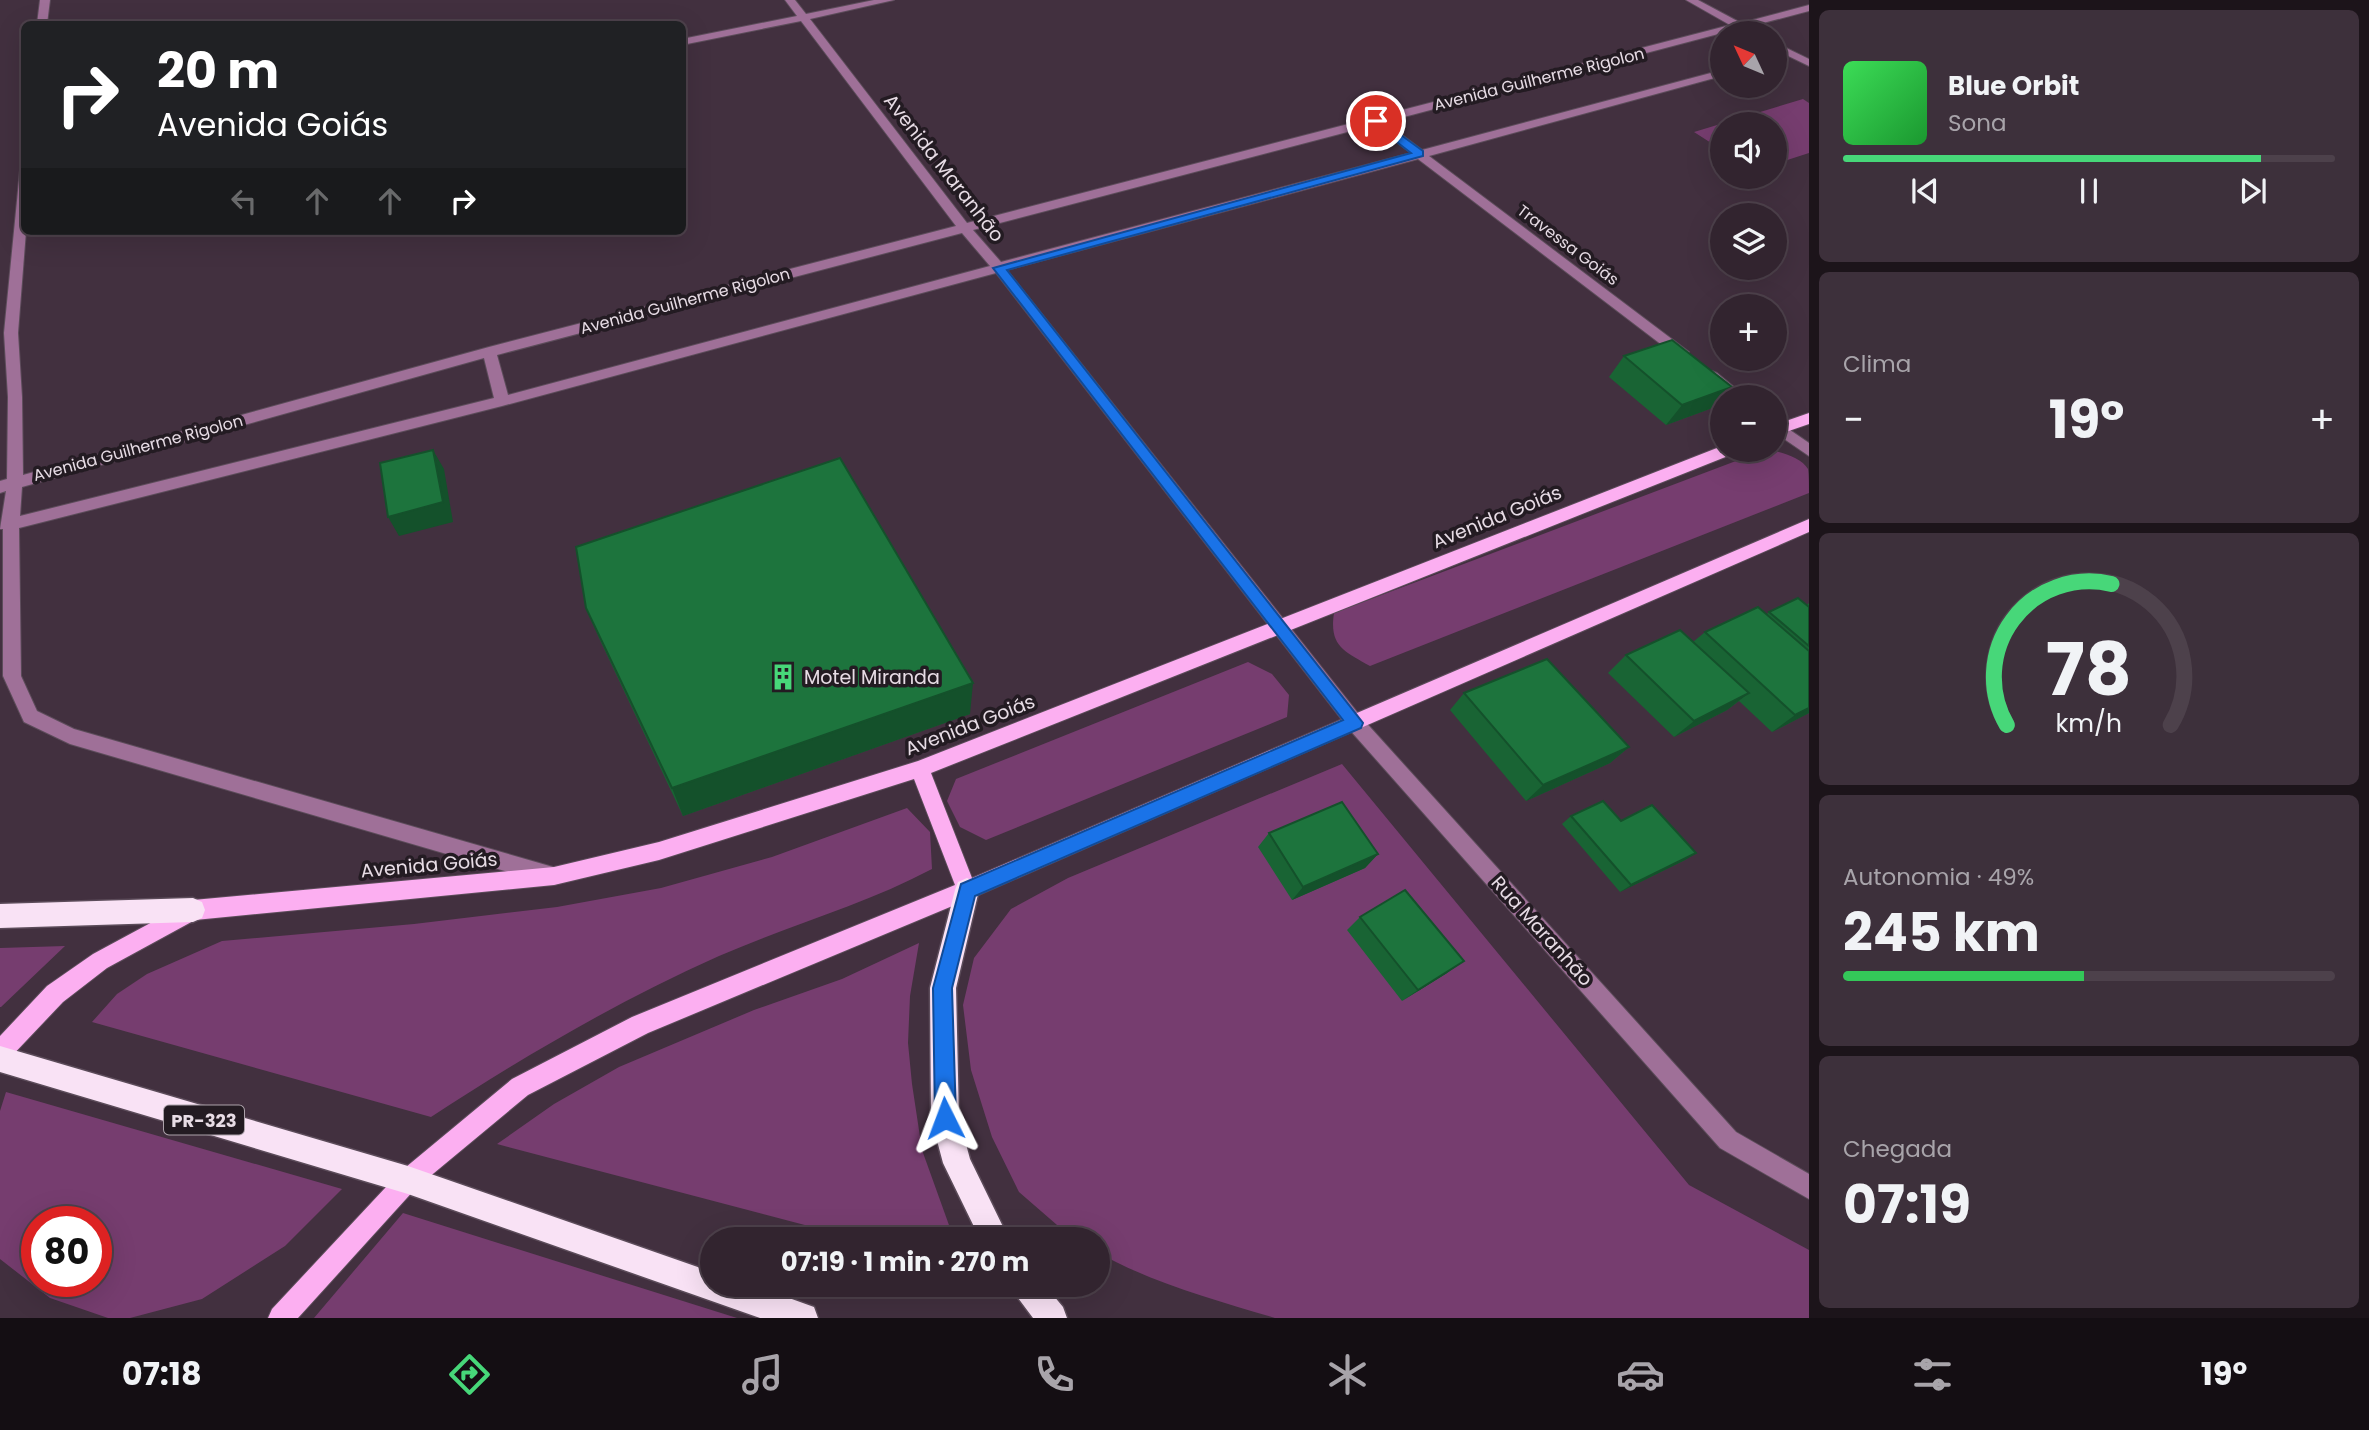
<!DOCTYPE html>
<html lang="pt">
<head>
<meta charset="utf-8">
<style>
  :root { --surface:#32242f; --page:#3d303b; --text:#f1f3f6; --muted:#a8a4aa; --line:#4d414b; --accent:#47d779 }
  body { margin:0; font-family:Poppins,sans-serif; background:var(--page); color:var(--text); height:100vh; display:flex; flex-direction:column; font-size:26px; white-space:nowrap }
  * { box-sizing:border-box; margin:0 }
  p { font-size:23px; color:var(--muted) }
  .icon { flex:none; width:38px; height:38px; fill:none; stroke:currentColor; stroke-width:2; stroke-linecap:round; stroke-linejoin:round }
  .map { position:relative; flex:1; overflow:hidden }
  .panel { display:flex; flex-direction:column; gap:10px; padding:10px; background:#1c141a; width:560px }
  .panel>* { flex:none }
  .banner { position:absolute; left:21px; top:21px; width:665px; height:214px; border-radius:10px; box-shadow:0 7px 28px #0002,0 0 0 2px var(--line); background:#202124; color:#fff; overflow:hidden }
  .needle { width:46px; rotate:314deg }
  .buttons { position:absolute; left:1710px; top:21px; display:grid; gap:14px }
  .buttons a { display:grid; place-items:center; width:77px; height:77px; border-radius:50%; background:var(--surface); box-shadow:0 7px 28px #0002,0 0 0 2px var(--line); font-size:35px }
  .speed { position:absolute; left:21px; top:1206px; display:flex; gap:14px; font-size:35px; font-weight:700; text-align:center }
  .speed>* { display:grid; place-content:center; width:91px; height:91px; border-radius:50%; background:var(--surface); box-shadow:0 7px 28px #0002,0 0 0 2px var(--line); line-height:1 }
  .speed .limit { border:10px solid #d22; background:#fff; color:#111 }
  .pin { position:absolute; display:grid; place-items:center; width:60px; height:60px; color:#fff; margin:-30px; border:4px solid #fff; border-radius:50%; box-shadow:0 2px 7px #0007 }
  .me { position:absolute; width:77px; margin:-38px; rotate:357deg; stroke-linejoin:round; filter:drop-shadow(0 0 5px #0008) }
  .turn { display:flex; align-items:center; gap:24px; height:147px; padding:0 21px; font-size:32px }
  .turn .icon { width:91px; height:91px; stroke-width:2.5 }
  .turn b { display:block; font-size:49px; line-height:60px }
  .lanes { display:flex; align-items:center; height:66px; padding:0 21px; background:#0003; justify-content:center; gap:35px; direction:ltr }
  .lanes .off { opacity:.35 }
  .big { font-size:52px; font-weight:700; line-height:1.1 }
  .panel .widget { flex:1; display:flex; flex-direction:column; justify-content:center; gap:10px; min-width:0; padding:0 24px; border-radius:10px; background:var(--page) }
  .panel .dial { align-items:center; gap:0 }
  .dial svg { height:182px; overflow:visible; fill:none; stroke:var(--line); stroke-width:7; stroke-linecap:round; text-anchor:middle }
  .dial text { fill:var(--text); stroke:none }
  .song { display:flex; align-items:center; gap:21px }
  .cover { width:84px; height:84px; border-radius:10px; background:linear-gradient(135deg,hsl(130 70% 55%),hsl(130 70% 35%)) }
  .played { height:7px; border-radius:4px; background:linear-gradient(90deg,var(--accent) 85%,var(--line) 85%) }
  .keys { display:flex; justify-content:space-around; direction:ltr }
  .heat { display:flex; justify-content:space-between; align-items:center; font-size:38px; direction:ltr }
  .charge { height:10px; border-radius:5px; background:linear-gradient(90deg,#34c759 49%,var(--line) 0) }
  .trip { position:absolute; left:700px; top:1227px; width:410px; height:70px; border-radius:35px; background:var(--surface); box-shadow:0 7px 28px #0002,0 0 0 2px var(--line); font-weight:700; line-height:70px; text-align:center }
  .tabs { display:flex; height:112px; justify-content:space-around; align-items:center; background:#140e13; color:var(--muted) }
  .tabs .icon { width:49px; height:49px }
  .tabs .current { color:var(--accent) }
  .tabs b { font-size:32px; color:var(--text) }
  main { display:flex; flex:1; min-height:0 }
  .map>svg:first-child { display:block }
  .green { fill:#763d6f; fill-rule:evenodd }
  .lines { fill:none; stroke-linecap:round; stroke-linejoin:round }
  .minor-casing { stroke:#5c4c5a; stroke-width:2 }
  .major-casing { stroke:#5c4c5a; stroke-width:2 }
  .highway-casing { stroke:#5c4c5a; stroke-width:3 }
  .minor { fill:#9f7098; fill-rule:evenodd }
  .major { fill:#fcaff1; fill-rule:evenodd }
  .highway { fill:#f9e2f5; fill-rule:evenodd }
  .wall { fill:#196434 }
  .shaded-wall { fill:#14512b }
  .building { fill:#1d743d; stroke:#14512b; stroke-width:2 }
  .route { fill:#1a73e8; stroke:#114b97; stroke-width:2 }
  .labels { text-anchor:middle; dominant-baseline:central; stroke-width:7; stroke-linejoin:round; paint-order:stroke }
  .far-street-label { font-size:16px; fill:#e7dce5; stroke:#231b22 }
  .shield { fill:#231b22; stroke:#aca2aa; stroke-width:2 }
  .shield-label { font-size:18px; font-weight:bold; fill:#e7dce5 }
  .street-label { font-size:19px; fill:#e7dce5; stroke:#231b22 }
  .poi-label { font-size:19px; fill:#e7dce5; stroke:#231b22; text-anchor:start }
</style>
</head>
<body>
<main>
<div class="map">
<svg width="1809" height="1318" viewBox="0 0 1809 1318">
  <rect width="100%" height="100%" fill="#42303f"/>
  <path class="green" d="M1803,99L1809,103V153L1775,164L1774,124H1722V150L1694,132Z
    M1765,450C1777,450 1801,457 1808,469C1809,475 1809,486 1809,493L1370,666C1344,651 1329,646 1334,613Z
    M1248,662L1272,674L1289,695L1287,717L986,840L960,827L947,801L956,779Z
    M1342,764L1689,1185L1809,1250V1318H1275C1215,1300 1152,1283 1097,1252V1239L1072,1238L1019,1192L992,1137L971,1070L963,1005L974,958L1011,909L1068,878Z
    M907,808L930,832L932,869C864,905 790,925 719,956C618,1001 523,1057 431,1117L92,1022L117,994L147,974L222,941L414,924L557,907L661,888L772,857Z
    M919,943L910,996L908,1043L912,1084L922,1150L954,1239H858L497,1144L554,1104L619,1067L754,1010L842,979Z
    M65,946L1,1007H0V948Z
    M6,1092L342,1189L285,1246L202,1299L130,1318H108L50,1298L0,1259V1111ZM37,1222H96V1281H37Z
    M403,1213L737,1318H314Z"/>
  <g class="lines">
    <g class="minor-casing">
      <path id="minor" d="M40,0H50L47,24H37Z
        M785,0H795L806,14L874,0H894L810,19L967,223L1730,25L1686,0H1698L1741,23L1809,5V11L1748,27L1747,30L1722,33L1385,122L1422,150L1722,70V76L1429,156L1689,352V358H1679L1418,159L1007,270L1361,717L1736,1132L1809,1174V1199L1720,1148L1349,729L996,273L502,406L19,528L21,676L37,711L74,729L553,867L560,869L563,876L560,883L553,885L70,744L24,722L3,676V529H0L6,491L0,493V481L7,479L8,397L4,333L20,170H24L26,231L18,333L22,397L23,475L489,347L956,226L801,21L682,45V39L797,16ZM1374,125L1411,153L1001,262L973,230ZM962,233L990,266L508,395L497,355ZM484,358L494,398L20,516L22,487Z
        M1774,42L1809,59V66L1774,49Z
        M1712,371L1717,373L1746,397H1730L1707,379L1705,376Z
        M1774,419L1809,443V456L1774,432Z"/>
    </g>
    <g class="major-casing">
      <path id="major" d="M1809,413V424L1774,436V425Z
        M1722,446V450H1736L1733,454L931,773L972,878L1809,519V532L974,897L648,1033L528,1095L416,1188L298,1318H268L272,1309L400,1172L512,1079L632,1017L955,885L914,779L659,860L554,885L195,920L107,968L63,1002L8,1060L0,1063V1036L47,986L93,954L193,900L554,867L659,842L918,761Z"/>
    </g>
    <g class="highway-casing">
      <path id="highway" d="M967,878L976,882L979,890L956,988L959,1118L970,1159L1009,1239H980L943,1163L931,1118L930,988L955,890L958,882Z
        M193,898L202,902L205,910L202,918L193,922L0,928V904Z
        M0,1046L408,1166L712,1272V1284H750L814,1307L818,1318H760L408,1194L0,1072Z
        M1010,1284H1044L1063,1307L1067,1318H1033L1015,1294Z"/>
    </g>
    <use href="#minor" class="minor"/>
    <use href="#major" class="major"/>
    <use href="#highway" class="highway"/>
  </g>
  <path class="wall" d="M1624,356L1732,387L1723,397H1722V399L1715,407L1666,425L1609,377Z
    M1809,603V713L1772,732L1739,701L1727,710L1674,737L1608,673L1626,655L1693,642L1705,632L1767,614L1769,612L1807,605Z
    M586,608L970,714L683,816L600,640Z
    M1464,693L1629,747L1610,763L1526,801L1450,710Z
    M1571,816L1621,821L1696,853L1685,860L1620,892L1562,824Z
    M1269,833L1378,854L1365,868L1292,900L1258,847Z
    M1360,917L1447,973L1402,1001L1347,930Z"/>
  <path class="shaded-wall" d="M1732,387L1723,397H1722V399L1715,407L1666,425L1682,405Z
    M433,450L444,469L453,522L399,536L388,517Z
    M973,683L970,714L683,816L672,788Z
    M1749,693L1727,710L1674,737L1694,721Z
    M1809,708V713L1772,732L1795,715Z
    M1629,747L1610,763L1526,801L1543,785Z
    M1696,853L1685,860L1620,892L1631,885Z
    M1378,854L1365,868L1292,900L1303,887Z
    M1464,961L1447,973L1402,1001L1418,990Z"/>
  <path class="building" d="M1672,340L1732,387L1682,405L1624,356Z
    M433,450L443,502L388,517L380,463Z
    M840,458L973,683L672,788L586,608L576,547Z
    M1798,598L1809,607V646L1769,612Z
    M1758,607L1809,651V708L1795,715L1705,632Z
    M1680,630L1749,693L1694,721L1626,655Z
    M1547,659L1629,747L1543,785L1464,693Z
    M1603,801L1621,821L1652,805L1696,853L1631,885L1571,816Z
    M1342,802L1378,854L1303,887L1269,833Z
    M1405,890L1464,961L1418,990L1360,917Z"/>
  <path class="route" d="M1372,119H1379L1423,151V156L1007,270L1363,723L1361,728L975,896L952,988L956,1118L953,1125L945,1128L938,1125L935,1118L933,988L961,884L1343,720L993,268L1411,153L1372,123Z"/>
  <defs>
    <g id="building-bare" transform="scale(2.1)"><path d="M-4-6H4V6H1V3H-1V6H-4ZM-2.5-4.3h1.7v1.8h-1.7ZM.8-4.3h1.7v1.8H.8ZM-2.5-1h1.7V.8h-1.7ZM.8-1h1.7V.8H.8Z" fill="#47d779" stroke="#231b22" stroke-width="2.5" paint-order="stroke"/></g>
  </defs>
  <g fill-rule="evenodd">
    <use href="#building-bare" x="783" y="677"/>
  </g>
  <g class="labels">
    <g class="far-street-label">
      <text transform="translate(1539 79) rotate(-14)">Avenida Guilherme Rigolon</text>
      <text transform="translate(1568 245) rotate(37)">Travessa Goiás</text>
      <text transform="translate(685 301) rotate(-15)">Avenida Guilherme Rigolon</text>
      <text transform="translate(138 448) rotate(-15)">Avenida Guilherme Rigolon</text>
    </g>
    <rect class="shield" x="164" y="1105.5" width="80" height="29" rx="5"/>
    <g class="shield-label">
      <text x="204" y="1120">PR-323</text>
    </g>
    <g class="street-label">
      <text transform="translate(944 168) rotate(52)">Avenida Maranhão</text>
      <text transform="translate(1497 517) rotate(-22)">Avenida Goiás</text>
      <text transform="translate(970 725) rotate(-21)">Avenida Goiás</text>
      <text transform="translate(429 865) rotate(-5)">Avenida Goiás</text>
      <text transform="translate(1542 931) rotate(48)">Rua Maranhão</text>
    </g>
    <g class="poi-label">
      <text x="804" y="677">Motel Miranda</text>
    </g>
  </g>
</svg>
<div class="buttons">
<a><svg class="needle" viewBox="-14 -14 28 28"><path d="M0-13l5 13h-10z" fill="#e53935"/><path d="M0 13l5-13h-10z" fill="#a8a4aa"/></svg></a>
<a><svg class="icon" aria-label="sound" viewBox="0 0 24 24"><path d="M4 9h4l5-4v14l-5-4H4zM17 9q2 3 0 6"/></svg></a>
<a><svg class="icon" aria-label="layers" viewBox="0 0 24 24"><path d="M12 4l9 5-9 5-9-5zM3 14l9 5 9-5"/></svg></a>
<a>+</a>
<a>−</a>
</div>
<div class="speed"><div class="limit">80</div></div>
<div class="pin" style="left:1376px;top:121px;background:#d93025"><svg class="icon" aria-label="arrive" viewBox="0 0 24 24"><path d="M6 21V4h12l-3 4 3 4H6"/></svg></div>
<svg class="me" style="left:945px;top:1118px" viewBox="-20 -20 40 40"><path d="M0-17L14 15 0 8-14 15z" fill="#1a73e8" stroke="#fff" stroke-width="4"/></svg>
<div class="trip">07:19 · 1 min · 270 m</div>
<div class="banner">
<div class="turn"><svg class="icon" aria-label="right" viewBox="0 0 24 24"><path d="M7 20v-9h11M14 6l5 5-5 5"/></svg><div><b>20 m</b>Avenida Goiás</div></div>
<div class="lanes"><svg class="icon off" aria-label="left" viewBox="0 0 24 24"><path d="M17 20v-9H6M10 6l-5 5 5 5"/></svg><svg class="icon off" aria-label="ahead" viewBox="0 0 24 24"><path d="M12 20V5M6 11l6-6 6 6"/></svg><svg class="icon off" aria-label="ahead" viewBox="0 0 24 24"><path d="M12 20V5M6 11l6-6 6 6"/></svg><svg class="icon" aria-label="right" viewBox="0 0 24 24"><path d="M7 20v-9h11M14 6l5 5-5 5"/></svg></div>
</div>
</div>
<section class="panel">
<div class="widget">
<div class="song"><i class="cover"></i><div><b>Blue Orbit</b><p>Sona</p></div></div>
<div class="played"></div>
<div class="keys"><svg class="icon" aria-label="previous" viewBox="0 0 24 24"><path d="M18 5L8 12l10 7zM5 5v14"/></svg><svg class="icon" aria-label="pause" viewBox="0 0 24 24"><path d="M8 5v14M16 5v14"/></svg><svg class="icon" aria-label="next" viewBox="0 0 24 24"><path d="M6 5l10 7-10 7zM19 5v14"/></svg></div>
</div>
<div class="widget"><p>Clima</p>
<div class="heat"><a>−</a><b class="big">19°</b><a>+</a></div>
</div>
<div class="widget dial"><svg viewBox="0 0 100 80">
<path d="M14 69A42 42 0 1 1 86 69"/>
<path d="M14 69A42 42 0 0 1 60 7" stroke="#47d779"/>
<text x="50" y="56" font-size="32" font-weight="700">78</text>
<text x="50" y="72" font-size="11">km/h</text>
</svg></div>
<div class="widget"><p>Autonomia · 49%</p><b class="big">245 km</b><div class="charge"></div></div>
<div class="widget"><p>Chegada</p><b class="big">07:19</b></div>
</section>
</main>
<nav class="tabs">
<b>07:18</b>
<svg class="icon current" aria-label="directions" viewBox="0 0 24 24"><path d="M12 3l9 9-9 9-9-9zM9 14v-3h6M13 9l2 2-2 2"/></svg>
<svg class="icon" aria-label="music" viewBox="0 0 24 24"><path d="M9 18V5l10-2v13"/><circle cx="6" cy="18" r="3"/><circle cx="16" cy="16" r="3"/></svg>
<svg class="icon" aria-label="phone" viewBox="0 0 24 24"><path d="M5 4h4l2 5-3 2q2 4 5 5l2-3 5 2v4C11 20 4 13 5 4z"/></svg>
<svg class="icon" aria-label="climate" viewBox="0 0 24 24"><path d="M12 3v18M4 7l16 10M4 17L20 7"/></svg>
<svg class="icon" aria-label="car" viewBox="0 0 24 24"><path d="M5 17H2v-5l4-1 3-4h7l3 4 3 1v5h-3M9 17h6M6 11h13"/><circle cx="7" cy="17" r="2"/><circle cx="17" cy="17" r="2"/></svg>
<svg class="icon" aria-label="filters" viewBox="0 0 24 24"><path d="M4 7h16M4 17h16"/><circle cx="9" cy="7" r="2"/><circle cx="15" cy="17" r="2"/></svg>
<b>19°</b>
</nav>
</body>
</html>
